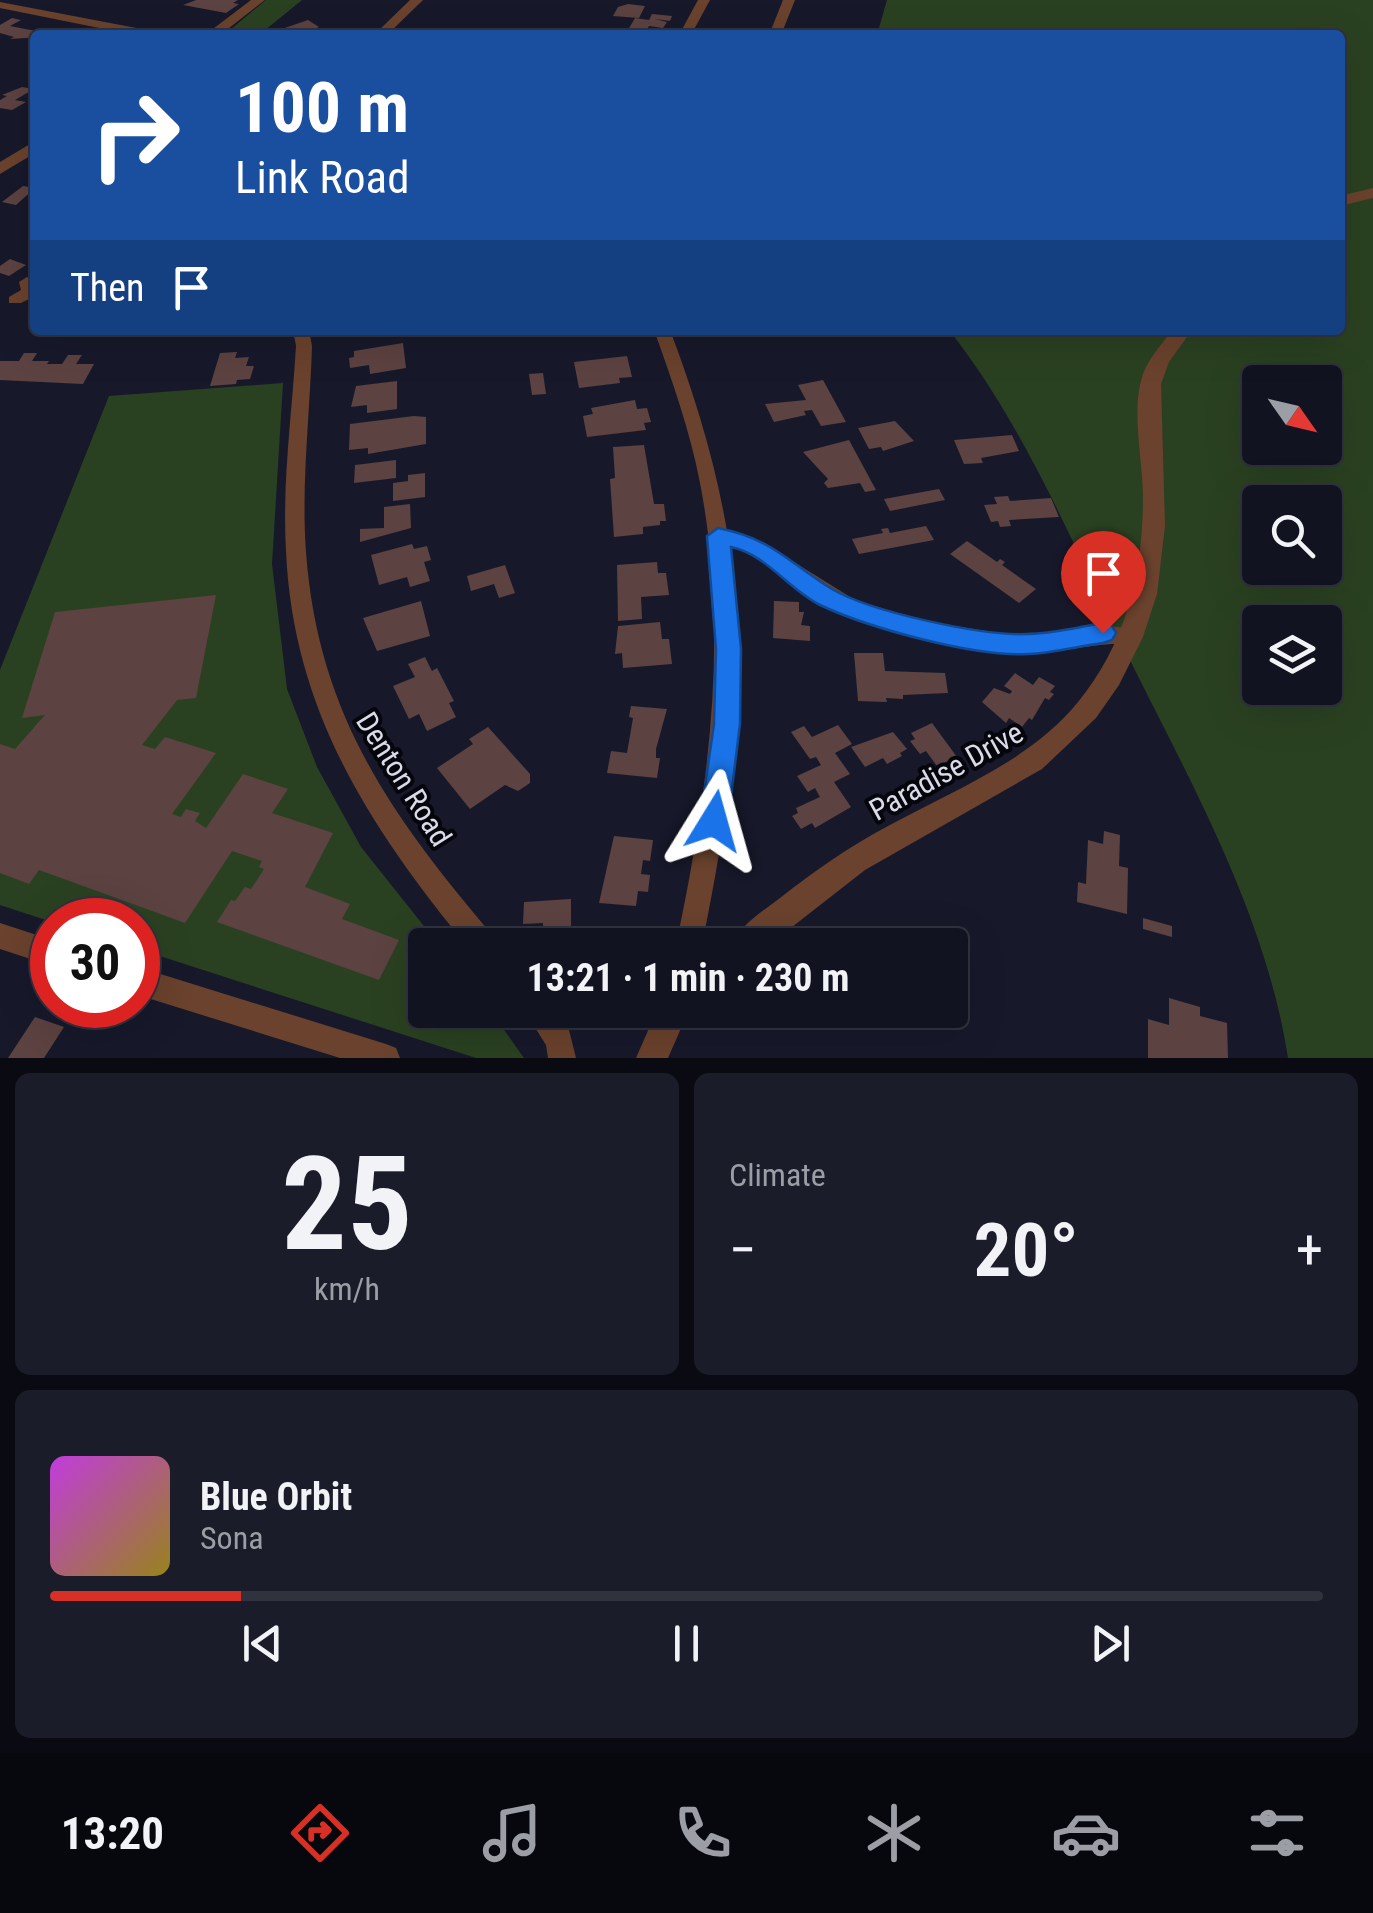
<!DOCTYPE html>
<html lang="en">
<head>
<meta charset="utf-8">
<style>
  :root { --surface:#111320; --page:#1a1c29; --text:#f1f3f6; --muted:#9c9ea5; --line:#30323e; --accent:#d93025 }
  body { margin:0; font-family:"Roboto Condensed",sans-serif; background:var(--page); color:var(--text); height:100vh; display:flex; flex-direction:column; font-size:38px; white-space:nowrap }
  * { box-sizing:border-box; margin:0 }
  p { font-size:32px; color:var(--muted) }
  .icon { flex:none; width:55px; height:55px; fill:none; stroke:currentColor; stroke-width:2; stroke-linecap:round; stroke-linejoin:round }
  .map { position:relative; height:1058px; overflow:hidden }
  .side { display:flex; flex-direction:column; gap:15px; padding:15px; background:#090a12; flex:1 }
  .side>* { flex:none }
  .hud { position:absolute; left:30px; top:30px; width:1315px; height:305px; border-radius:10px; box-shadow:0 10px 40px #0002,0 0 0 2px var(--line); background:#1a4fa0; color:#fff; overflow:hidden }
  .needle { width:65px; rotate:124deg }
  .fabs { position:absolute; left:1242px; top:365px; display:grid; gap:20px }
  .fabs a { display:grid; place-items:center; width:100px; height:100px; border-radius:10px; background:var(--surface); box-shadow:0 10px 40px #0002,0 0 0 2px var(--line); font-size:50px }
  .speed { position:absolute; left:30px; top:898px; display:flex; gap:20px; font-size:50px; font-weight:700; text-align:center }
  .speed>* { display:grid; place-content:center; width:130px; height:130px; border-radius:50%; background:var(--surface); box-shadow:0 10px 40px #0002,0 0 0 2px var(--line); line-height:1 }
  .speed .limit { border:15px solid #d22; background:#fff; color:#111 }
  .pin { position:absolute; display:grid; place-items:center; width:85px; height:85px; color:#fff; margin:-102px -42px; border-radius:50% 50% 50% 0; rotate:-45deg; box-shadow:0 0 10px #0007 }
  .pin .icon { rotate:45deg }
  .me { position:absolute; width:110px; margin:-55px; rotate:8deg; stroke-linejoin:round; filter:drop-shadow(0 0 8px #0008) }
  .turn { display:flex; align-items:center; gap:35px; height:210px; padding:0 40px; font-size:45px }
  .turn .icon { width:130px; height:130px; stroke-width:2.5 }
  .turn b { display:block; font-size:70px; line-height:85px }
  .then { display:flex; align-items:center; height:95px; padding:0 40px; background:#0003; gap:20px; font-size:38px }
  .big { font-size:75px; font-weight:700; line-height:1.1 }
  .side .widget { flex:1; display:flex; flex-direction:column; justify-content:center; gap:15px; min-width:0; padding:0 35px; border-radius:15px; background:var(--page) }
  .side .dial { align-items:center; gap:0 }
  .dial b { font-size:130px; line-height:1 }
  .song { display:flex; align-items:center; gap:30px }
  .cover { width:120px; height:120px; border-radius:15px; background:linear-gradient(135deg,hsl(290 70% 55%),hsl(50 70% 35%)) }
  .played { height:10px; border-radius:5px; background:linear-gradient(90deg,var(--accent) 15%,var(--line) 15%) }
  .keys { display:flex; justify-content:space-around; direction:ltr }
  .heat { display:flex; justify-content:space-between; align-items:center; font-size:55px; direction:ltr }
  .side .tiles { flex:1; display:grid; gap:15px; grid-template-columns:1fr 1fr }
  .widget:last-child { grid-column:span 2 }
  .trip { position:absolute; left:408px; top:928px; width:560px; height:100px; border-radius:10px; background:var(--surface); box-shadow:0 10px 40px #0002,0 0 0 2px var(--line); font-weight:700; line-height:100px; text-align:center }
  .tab-bar { display:flex; height:160px; justify-content:space-around; align-items:center; background:#07080d; color:var(--muted) }
  .tab-bar .icon { width:70px; height:70px }
  .tab-bar .current { color:var(--accent) }
  .tab-bar b { font-size:45px; color:var(--text) }
  .map>svg:first-child { display:block }
  .green { fill:#2a4121; fill-rule:evenodd }
  .building { fill:#5c4241 }
  .lines { fill:none; stroke-linecap:round; stroke-linejoin:round }
  .minor { fill:#6a422d; fill-rule:evenodd }
  .tertiary { fill:#6a422d; fill-rule:evenodd }
  .route { fill:#1a73e8; stroke:#114b97; stroke-width:2.5 }
  .labels { text-anchor:middle; dominant-baseline:central; stroke-width:8; stroke-linejoin:round; paint-order:stroke }
  .street-label { font-size:30px; fill:#d9dbe8; stroke:#05050c }
</style>
</head>
<body>
<div class="map">
<svg width="1373" height="1058" viewBox="0 0 1373 1058">
  <rect width="100%" height="100%" fill="#17192b"/>
  <path class="green" d="M266,0H302L259,35H224Z
    M887,0H1373V1058H1288C1265,908 1184,771 1118,636C1067,531 1022,423 949,330H1340V35H877ZM1260,382H1325V448H1260ZM1260,502H1325V568H1260ZM1260,622H1325V688H1260Z
    M283,383L272,564L287,689L317,767L361,847L439,945H425V1010H490L524,1058H476L138,949V920L52,922L0,905V670L109,396Z"/>
  <path class="building" d="M196,0H238L233,3L239,4L226,13L183,5Z
    M628,4L645,6L639,18L613,16L618,7Z
    M652,14L672,16L670,21L655,19L667,22L663,28L649,26L645,32L628,30L635,18L649,20Z
    M12,18L21,20L10,26L46,33L54,29L75,35L10,39L14,37L0,33V25Z
    M308,20L319,27L301,35L273,32Z
    M22,87L34,89L15,100L26,102L12,110L0,108V100L7,96L2,95Z
    M23,186L35,188L16,205L2,202Z
    M10,259L26,265L9,276L0,273V266Z
    M403,343L406,368L370,374L369,365L350,368L349,358L354,357V351Z
    M237,352L235,358L249,357L246,366H254L250,379L237,380L236,384L210,386L220,353Z
    M24,353H37L32,361H49L47,364H62L68,355H82L76,364H94L83,384L0,380V361H19Z
    M627,356L632,377L619,378L620,383L579,388L574,362Z
    M543,373L546,394L532,395L529,374Z
    M823,380L846,422L821,426L812,410L804,411L806,415L774,422L765,404L806,400L798,385Z
    M397,381V409L367,413V405L351,407L356,386Z
    M635,400L637,409L647,408L651,422L644,423L646,430L587,437L583,416L593,414L591,408Z
    M414,416L426,417V444L368,454V448L349,450L350,424Z
    M895,421L914,441L883,451L881,447L869,449L858,428Z
    M1012,435L1019,451L981,458L983,463L964,464L954,440Z
    M849,440L876,490L865,492L860,483L828,488L824,483L828,479L803,452Z
    M644,445L654,504H664L666,521H660V525L643,527V534L614,537L610,479L615,478L613,447Z
    M396,460V478L354,483L355,465Z
    M425,473V497L393,501V483L408,481V475Z
    M939,489L945,500L890,511L884,499Z
    M1008,496L1010,501L1051,498L1059,517L1009,520L1011,526L1000,527L998,521L991,522L984,505L997,504L994,497Z
    M410,504L411,528L360,542V529L384,528V507Z
    M926,526L934,540L859,554L852,539L883,533L881,529L888,528L890,533Z
    M967,541L997,562L1000,559L1005,562L1002,565L1036,589L1019,603L950,554Z
    M412,544L414,549L427,546L431,560L424,562L430,581L410,587L407,577L379,585L371,555Z
    M657,562L658,573H666L669,595L641,597L642,619L618,621L617,565Z
    M505,565L515,593L499,598L494,584L471,591L467,576Z
    M216,595L196,698L177,700L142,745L155,749L165,737L216,753L172,814L181,817L186,809L200,813L195,821L206,828L243,774L288,789L272,813L333,833L305,887L350,904L342,919L399,940L379,980L217,922L231,900L235,901L245,887L251,889L264,869L259,867L262,861L232,851L185,923L39,870L29,884L0,873V744L15,749L45,715L22,718L55,612Z
    M421,601L430,636L377,651L363,618Z
    M774,601L799,602V612H804L801,625L810,626V641L773,638Z
    M660,622L662,639H669L672,664L623,668L622,653L615,654L618,626Z
    M854,653H883L885,671L945,673L948,693L903,695V699L886,698L887,702L858,701Z
    M425,657L432,671L437,668L454,701L449,703L456,717L427,731L419,714L409,719L393,686L415,677L408,664Z
    M1015,673L1033,685L1039,677L1055,686L1050,692L1054,694L1049,700L1045,698L1032,720L1029,718L1022,727L1009,718L1006,723L982,702L994,688L1010,694L1012,691L1004,686Z
    M631,706L667,709L656,749V758H660L657,778L607,773L611,751L627,753L633,718L629,717Z
    M932,723L957,757L937,766L926,751L920,754L910,741L915,739L911,733Z
    M838,725L852,744L835,753L850,774L834,782L851,807L815,828L812,823L801,829L792,816L798,813L796,808L820,797L815,788L808,792L797,776L821,765L816,757L810,759L791,732L804,726L812,737Z
    M488,727L530,774V783L518,791L505,785L470,809L437,768L473,744L469,739Z
    M893,732L907,749L900,753L902,756L887,764L883,758L865,767L851,747Z
    M1104,831L1120,835L1119,866L1128,868L1127,914L1077,902L1078,882L1086,884L1088,840L1103,844Z
    M614,836L653,840L650,861L643,860L641,874L650,875L648,892L638,891L636,906L599,903Z
    M571,899V945H543V923L523,924L524,902Z
    M1143,918L1172,926V937L1143,929Z
    M1169,998L1200,1007V1016L1227,1023L1228,1058H1148V1019L1169,1025Z
    M35,1017L64,1027L44,1058H8Z"/>
  <g class="lines">
    <path class="minor" d="M410,0H423L387,35H374Z
      M698,0H710L691,35H679Z
      M783,0H795L781,35H769Z
      M0,2L152,31L158,35H134L0,8Z
      M27,277L35,282V296L21,303H9V297L21,290L19,282Z
      M293,330H309L312,346C310,414 301,484 306,552C318,715 391,815 493,936L496,945H466C369,826 293,710 286,551C282,483 292,414 296,346Z
      M654,330H670C695,396 715,461 727,531L765,544L855,600L928,622L1012,635L1046,634L1107,626L1140,629L1143,635L1140,641L1132,644C1098,642 1065,652 1032,653C974,654 911,640 857,619C811,601 776,562 729,546C751,679 728,815 702,945H676C708,793 730,638 700,483C690,431 672,380 654,330Z
      M0,923L52,940V966L0,949Z
      M138,967L386,1044L396,1048L400,1058H340L138,995Z
      M524,1010H555L569,1030L576,1058H548L546,1045Z"/>
    <path class="tertiary" d="M251,0H265L220,35H205Z
      M35,141V153L0,174V162Z
      M1373,188V198L1340,206V196Z
      M1173,330H1192L1169,362L1161,384L1165,526L1157,594L1143,637L1119,685L1096,718L1042,769L865,870L769,945H732C740,925 763,911 780,898C814,871 850,846 888,826C954,790 1030,761 1078,702C1125,645 1142,576 1143,503C1144,463 1130,412 1143,374C1149,358 1162,343 1173,330Z
      M657,1010H689L668,1058H636Z"/>
  </g>
  <path class="route" d="M718,528C773,539 788,562 832,589C871,612 982,636 1027,634C1052,634 1078,627 1103,623L1112,626L1116,633L1112,640L1103,643C1079,646 1053,653 1028,654C974,657 869,628 820,605C789,590 766,554 731,547L741,649L740,724L728,821L724,830L714,834L704,830L700,821L714,724L716,649L707,536Z"/>
  <g class="labels">
    <g class="street-label">
      <text transform="translate(946 771) rotate(-29)">Paradise Drive</text>
      <text transform="translate(404 779) rotate(58)">Denton Road</text>
    </g>
  </g>
</svg>
<div class="fabs">
<a><svg class="needle" viewBox="-14 -14 28 28"><path d="M0-13l5 13h-10z" fill="#e53935"/><path d="M0 13l5-13h-10z" fill="#9c9ea5"/></svg></a>
<a><svg class="icon" aria-label="search" viewBox="0 0 24 24"><circle cx="10" cy="10" r="6"/><path d="M15 15l6 6"/></svg></a>
<a><svg class="icon" aria-label="layers" viewBox="0 0 24 24"><path d="M12 4l9 5-9 5-9-5zM3 14l9 5 9-5"/></svg></a>
</div>
<div class="speed"><div class="limit">30</div></div>
<div class="pin" style="left:1103px;top:633px;background:#d93025"><svg class="icon" aria-label="arrive" viewBox="0 0 24 24"><path d="M6 21V4h12l-3 4 3 4H6"/></svg></div>
<svg class="me" style="left:714px;top:821px" viewBox="-20 -20 40 40"><path d="M0-17L14 15 0 8-14 15z" fill="#1a73e8" stroke="#fff" stroke-width="4"/></svg>
<div class="trip">13:21 · 1 min · 230 m</div>
<div class="hud">
<div class="turn"><svg class="icon" aria-label="right" viewBox="0 0 24 24"><path d="M7 20v-9h11M14 6l5 5-5 5"/></svg><div><b>100 m</b>Link Road</div></div>
<div class="then">Then<svg class="icon" aria-label="arrive" viewBox="0 0 24 24"><path d="M6 21V4h12l-3 4 3 4H6"/></svg></div>
</div>
</div>
<section class="side">
<div class="tiles">
<div class="widget dial"><b>25</b><p>km/h</p></div>
<div class="widget"><p>Climate</p>
<div class="heat"><a>−</a><b class="big">20°</b><a>+</a></div>
</div>
<div class="widget">
<div class="song"><i class="cover"></i><div><b>Blue Orbit</b><p>Sona</p></div></div>
<div class="played"></div>
<div class="keys"><svg class="icon" aria-label="previous" viewBox="0 0 24 24"><path d="M18 5L8 12l10 7zM5 5v14"/></svg><svg class="icon" aria-label="pause" viewBox="0 0 24 24"><path d="M8 5v14M16 5v14"/></svg><svg class="icon" aria-label="next" viewBox="0 0 24 24"><path d="M6 5l10 7-10 7zM19 5v14"/></svg></div>
</div>
</div>
</section>
<nav class="tab-bar">
<b>13:20</b>
<svg class="icon current" aria-label="directions" viewBox="0 0 24 24"><path d="M12 3l9 9-9 9-9-9zM9 14v-3h6M13 9l2 2-2 2"/></svg>
<svg class="icon" aria-label="music" viewBox="0 0 24 24"><path d="M9 18V5l10-2v13"/><circle cx="6" cy="18" r="3"/><circle cx="16" cy="16" r="3"/></svg>
<svg class="icon" aria-label="phone" viewBox="0 0 24 24"><path d="M5 4h4l2 5-3 2q2 4 5 5l2-3 5 2v4C11 20 4 13 5 4z"/></svg>
<svg class="icon" aria-label="climate" viewBox="0 0 24 24"><path d="M12 3v18M4 7l16 10M4 17L20 7"/></svg>
<svg class="icon" aria-label="car" viewBox="0 0 24 24"><path d="M5 17H2v-5l4-1 3-4h7l3 4 3 1v5h-3M9 17h6M6 11h13"/><circle cx="7" cy="17" r="2"/><circle cx="17" cy="17" r="2"/></svg>
<svg class="icon" aria-label="filters" viewBox="0 0 24 24"><path d="M4 7h16M4 17h16"/><circle cx="9" cy="7" r="2"/><circle cx="15" cy="17" r="2"/></svg>
</nav>
</body>
</html>
